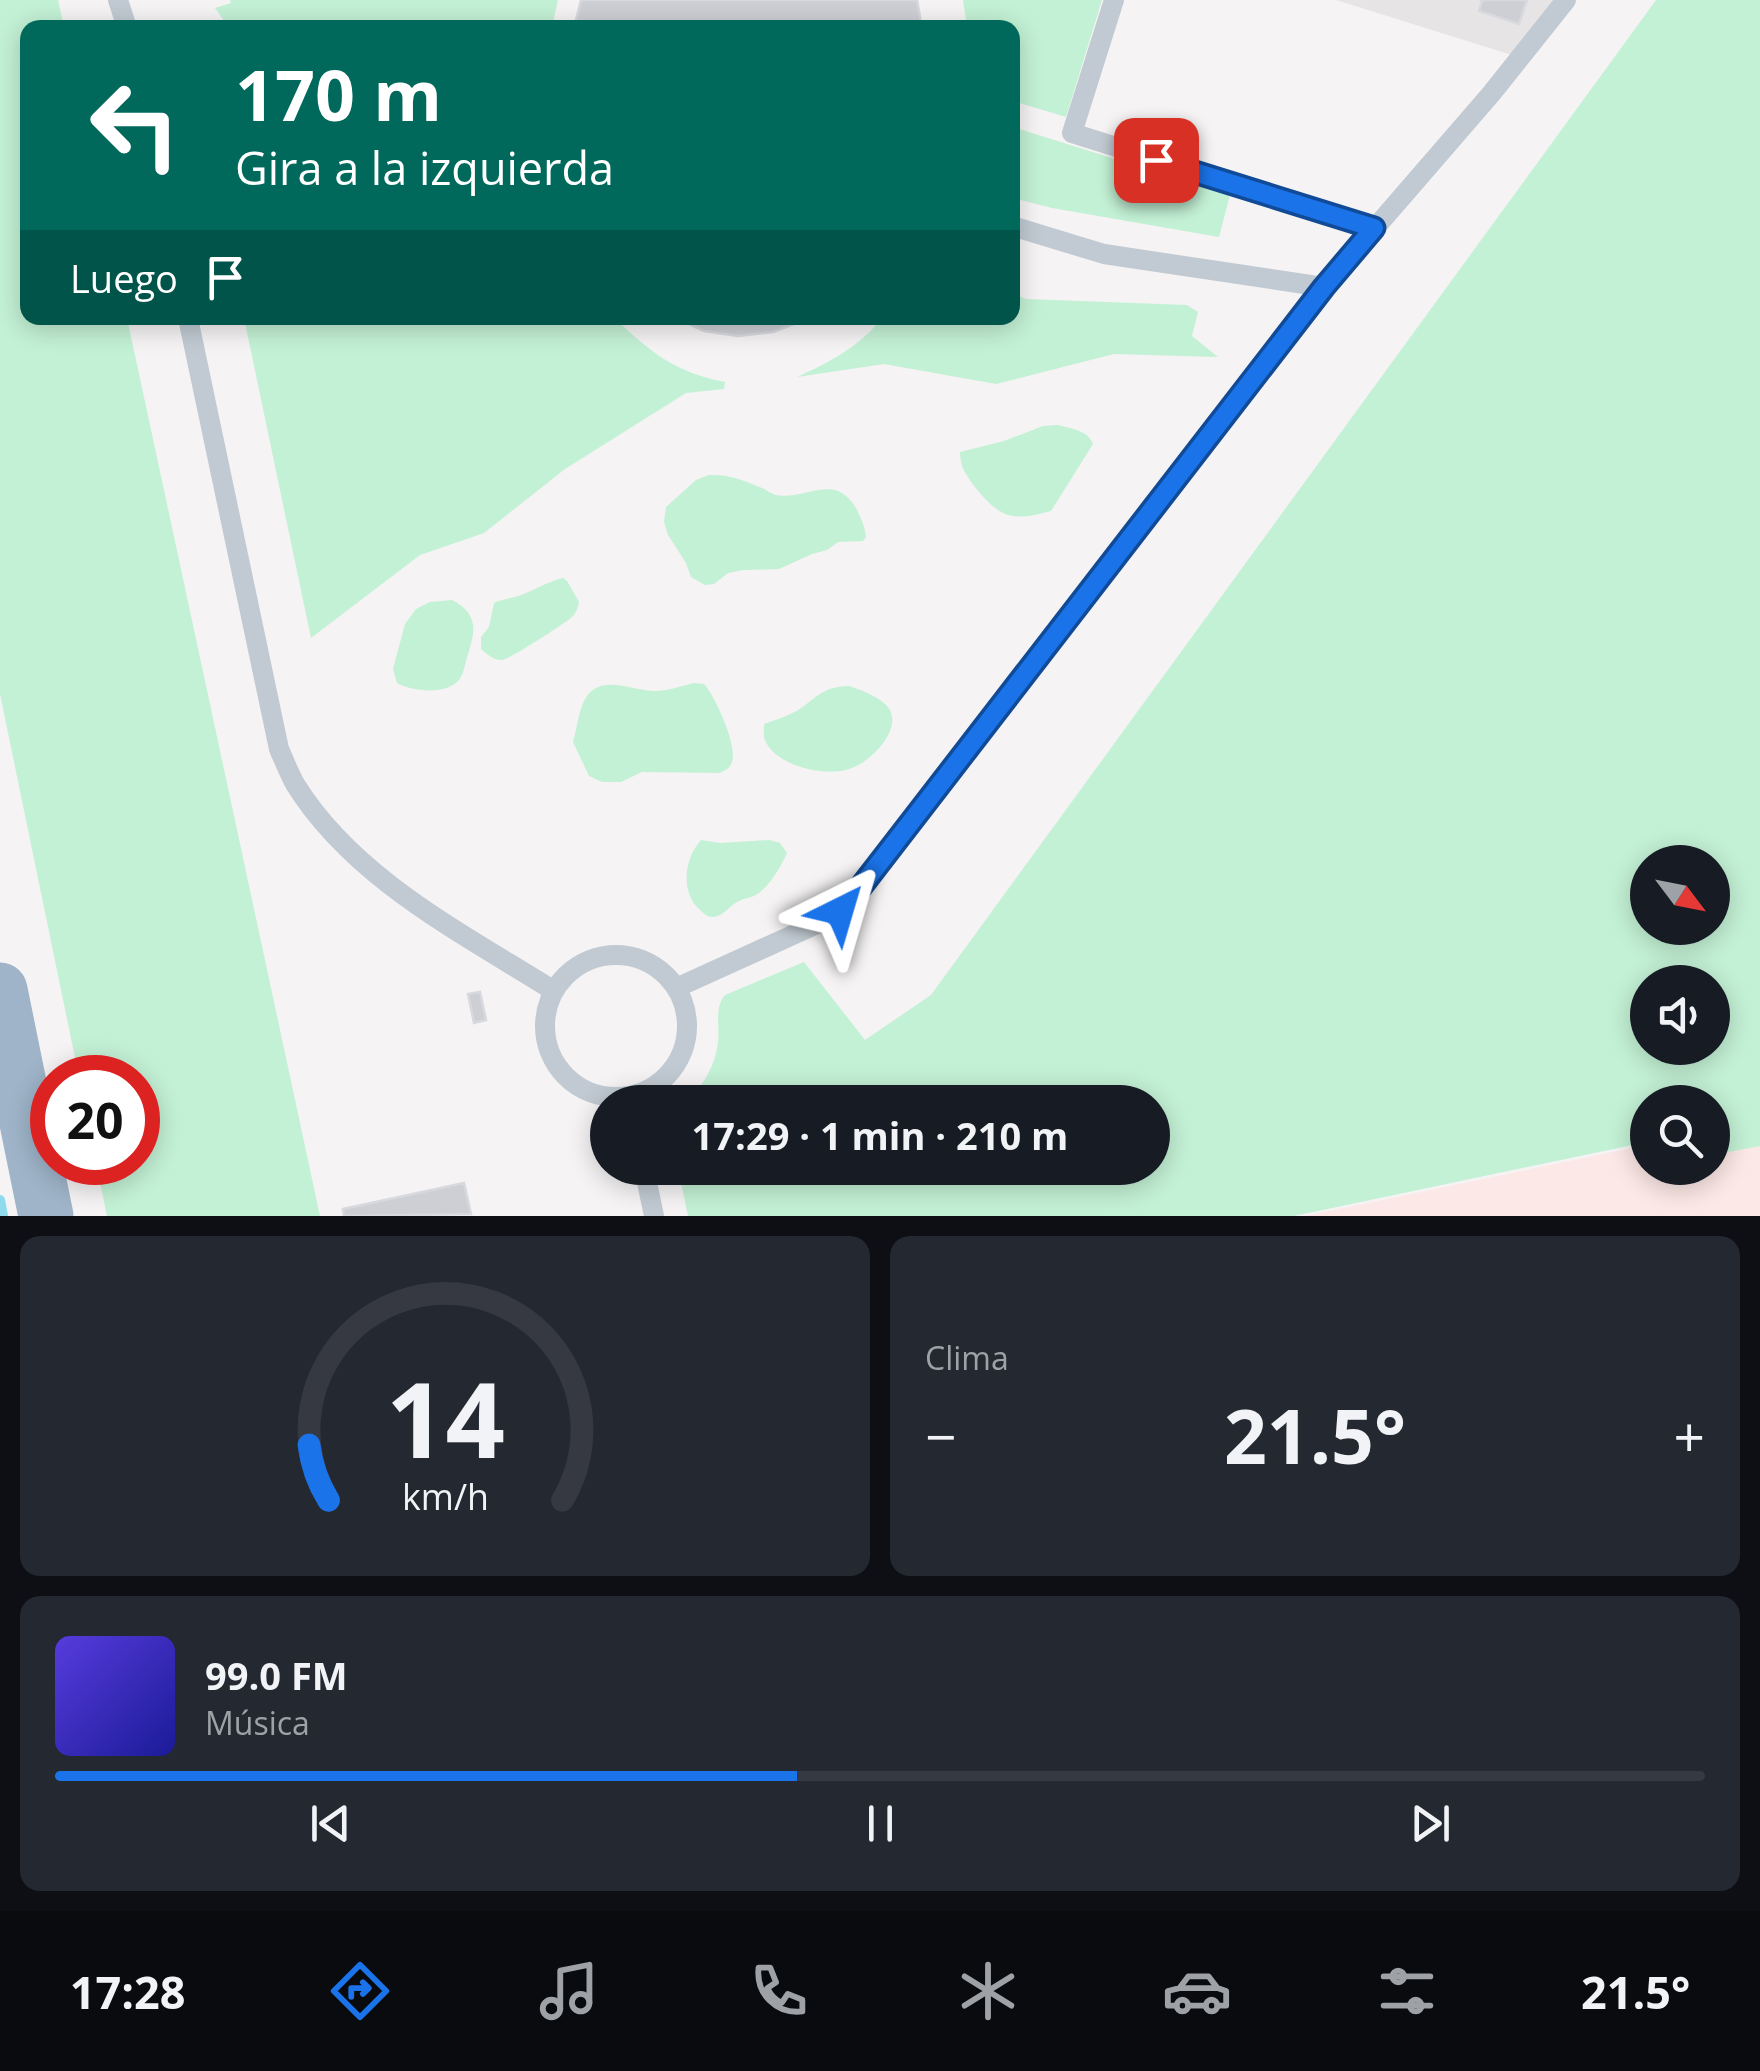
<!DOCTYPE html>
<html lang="es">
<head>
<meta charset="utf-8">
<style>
  :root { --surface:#171b24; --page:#242831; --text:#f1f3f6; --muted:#9ea1a6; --line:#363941; --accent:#1a73e8 }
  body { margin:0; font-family:"Open Sans",sans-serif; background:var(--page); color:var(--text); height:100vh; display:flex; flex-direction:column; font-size:38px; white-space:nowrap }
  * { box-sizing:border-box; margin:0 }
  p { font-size:32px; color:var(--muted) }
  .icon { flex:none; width:55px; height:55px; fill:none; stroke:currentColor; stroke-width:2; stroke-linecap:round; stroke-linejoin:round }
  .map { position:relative; height:1216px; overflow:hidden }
  .drawer { display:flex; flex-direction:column; gap:20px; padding:20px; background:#0d0f14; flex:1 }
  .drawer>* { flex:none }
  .hud { position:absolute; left:20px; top:20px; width:1000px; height:305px; border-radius:20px; box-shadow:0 5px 25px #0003; background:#00695c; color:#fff; overflow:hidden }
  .needle { width:65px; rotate:122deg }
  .fabs { position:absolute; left:1630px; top:845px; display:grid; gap:20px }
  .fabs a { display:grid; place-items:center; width:100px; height:100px; border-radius:50%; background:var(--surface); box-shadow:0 5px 25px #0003; font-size:50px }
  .speed { position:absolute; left:30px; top:1055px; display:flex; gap:20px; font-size:50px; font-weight:700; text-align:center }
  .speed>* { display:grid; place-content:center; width:130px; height:130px; border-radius:50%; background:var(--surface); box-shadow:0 5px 25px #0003; line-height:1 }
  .speed .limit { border:15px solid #d22; background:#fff; color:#111 }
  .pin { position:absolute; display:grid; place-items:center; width:85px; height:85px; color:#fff; margin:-42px; border-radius:20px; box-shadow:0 5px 15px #0006 }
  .me { position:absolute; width:110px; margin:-55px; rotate:40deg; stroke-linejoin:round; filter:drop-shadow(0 0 8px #0008) }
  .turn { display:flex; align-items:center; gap:35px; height:210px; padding:0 50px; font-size:45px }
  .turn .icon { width:130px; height:130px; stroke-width:2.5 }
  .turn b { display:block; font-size:70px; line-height:85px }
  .then { display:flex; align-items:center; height:95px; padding:0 50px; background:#0003; gap:20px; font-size:38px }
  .big { font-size:75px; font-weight:700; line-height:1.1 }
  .drawer .tile { flex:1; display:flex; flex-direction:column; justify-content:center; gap:15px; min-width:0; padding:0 35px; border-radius:20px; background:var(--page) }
  .drawer .dial { align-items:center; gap:0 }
  .dial svg { height:260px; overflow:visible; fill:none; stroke:var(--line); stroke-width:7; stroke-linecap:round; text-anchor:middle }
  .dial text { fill:var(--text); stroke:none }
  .song { display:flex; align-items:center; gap:30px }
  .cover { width:120px; height:120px; border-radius:15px; background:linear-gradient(135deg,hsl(250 70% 55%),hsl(240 70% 35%)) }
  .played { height:10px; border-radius:5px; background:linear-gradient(90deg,var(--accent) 45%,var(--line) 45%) }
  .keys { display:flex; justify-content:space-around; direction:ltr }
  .heat { display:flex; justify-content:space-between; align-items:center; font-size:55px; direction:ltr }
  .drawer .tiles { flex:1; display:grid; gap:20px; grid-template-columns:1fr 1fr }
  .tile:last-child { grid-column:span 2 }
  .trip { position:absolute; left:590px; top:1085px; width:580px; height:100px; border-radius:50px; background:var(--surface); box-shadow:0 5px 25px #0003; font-weight:700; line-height:100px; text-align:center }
  .menu { display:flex; height:160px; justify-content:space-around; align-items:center; background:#090b0e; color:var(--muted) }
  .menu .icon { width:70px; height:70px }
  .menu .selected { color:var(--accent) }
  .menu b { font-size:45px; color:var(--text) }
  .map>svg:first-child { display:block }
  .education { fill:#e6e4e5 }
  .medical { fill:#fce8e6 }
  .green { fill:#c3f1d5; fill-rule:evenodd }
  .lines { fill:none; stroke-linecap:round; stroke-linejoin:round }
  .stream { stroke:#90daee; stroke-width:10 }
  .building { fill:#cdcfd5; stroke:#d7d9de; stroke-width:2.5 }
  .service { stroke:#c1cad2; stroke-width:20 }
  .trunk { stroke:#9fb4c9; stroke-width:55 }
  .route-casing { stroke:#114b97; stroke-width:25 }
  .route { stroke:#1a73e8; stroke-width:18 }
</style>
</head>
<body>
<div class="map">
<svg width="1760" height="1216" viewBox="0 0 1760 1216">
  <rect width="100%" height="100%" fill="#f5f3f3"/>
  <path class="education" d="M1336,0H1557L1515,56Z"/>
  <path class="medical" d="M1760,1121V1216H1306L1647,1145L1648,1168H1712L1713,1131Z"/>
  <path class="green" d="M0,0H58L64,27L28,28V318H127L320,1216H107L96,1163L138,1162V1078L79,1077L0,694Z
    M230,0H558L552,27L229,28L215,8L231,3Z
    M963,0H1102L1066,117L1013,101L1012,28L967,27Z
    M1656,0H1760V1146L1713,1155L1712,1102H1648L1647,1142L1294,1216H688L678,1168H1152V1102H687C703,1086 715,1066 718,1043C720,1026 714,1008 725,995L804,962L865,1040L931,995ZM1648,862H1712V928H1648ZM1648,982H1712V1048H1648Z
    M1013,127L1230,195L1219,237L1052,208L1013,198Z
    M1013,294L1026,299L1187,305L1198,312L1192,336L1218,357L1114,354L996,384L884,364L797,377C829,363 860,346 882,318H1012Z
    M244,318H615C649,352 677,373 725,382L724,389L686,393L565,469L484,533L420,555L311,638Z
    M1057,425C1070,428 1088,430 1093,444L1051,511C1012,522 1000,518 975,487C966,475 960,467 960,452L1004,441L1043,426Z
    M709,475C729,474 743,480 762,488C767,490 771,494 776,495C806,501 834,471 856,508C861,518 865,527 866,537L863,541L838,542L827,550L812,554L779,569L744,570L728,573L714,584L705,585L691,577L686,563L668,535L664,522L666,507L696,480Z
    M563,578L567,581L579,602C577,610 577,611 572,617C564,624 510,659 502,660C493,660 488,655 481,649V637L489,627L494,603C499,600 505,600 511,598C529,594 545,582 563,578Z
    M452,600C482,616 474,634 466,661C464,668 463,677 457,682C444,695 411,691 397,683L393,669L405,624L416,609L430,602Z
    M694,683L704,684C715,696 738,746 732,762C730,769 725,770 720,773L642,772L621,782H602L589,776L573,742C577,728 579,707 587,696C603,674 633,691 655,691C668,691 681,686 694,683Z
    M849,686C861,690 875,695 885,704C908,725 871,763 849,769C825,777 775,766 765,740C763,735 764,729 764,724C778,719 792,715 804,706C821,693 826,687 849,686Z
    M701,840L720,843L769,840L780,843L787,853C780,868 769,888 754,896C749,898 744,898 739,901C730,905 724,916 713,917C706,917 705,914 700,910C680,892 684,859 701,840Z"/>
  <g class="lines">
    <path class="stream" d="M0,1200L3,1216"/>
  </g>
  <path class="building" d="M581,0H917L922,28H574Z
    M1480,0H1527L1519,24L1479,11L1482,1Z
    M676,318H809L773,332L738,336L704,331Z
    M480,992L486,1020L474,1023L468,994Z
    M464,1183L471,1214L344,1216L343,1209Z"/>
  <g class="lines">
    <path class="service" d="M118,0L127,28
      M1114,0L1072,133L1374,228
      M1012,226L1104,254L1324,287
      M188,318L279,749C284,760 289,773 295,784C354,879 462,933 554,991
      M545 1026a71 71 0 1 1 142 0a71 71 0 1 1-142 0Z
      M676,988L828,919L853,897L1324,287L1491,94L1566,0
      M644,1168L654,1216"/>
    <path class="trunk" d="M0,990L46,1216"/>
  </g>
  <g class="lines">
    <g class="route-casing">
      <path id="route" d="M840,911L853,897L1324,287L1374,228L1156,160"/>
    </g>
    <use href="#route" class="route"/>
  </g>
</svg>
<div class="fabs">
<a><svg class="needle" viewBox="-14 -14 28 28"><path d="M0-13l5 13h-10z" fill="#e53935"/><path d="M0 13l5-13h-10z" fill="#9ea1a6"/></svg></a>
<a><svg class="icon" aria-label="sound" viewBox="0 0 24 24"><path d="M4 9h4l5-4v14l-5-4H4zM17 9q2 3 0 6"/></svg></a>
<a><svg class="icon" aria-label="search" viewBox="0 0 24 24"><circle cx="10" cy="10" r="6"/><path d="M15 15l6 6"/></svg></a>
</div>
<div class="speed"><div class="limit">20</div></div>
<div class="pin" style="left:1156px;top:160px;background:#d93025"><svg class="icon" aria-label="arrive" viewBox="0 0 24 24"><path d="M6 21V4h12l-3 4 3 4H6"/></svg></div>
<svg class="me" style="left:840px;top:911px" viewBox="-20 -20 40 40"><path d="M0-17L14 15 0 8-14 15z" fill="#1a73e8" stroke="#fff" stroke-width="4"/></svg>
<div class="trip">17:29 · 1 min · 210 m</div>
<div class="hud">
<div class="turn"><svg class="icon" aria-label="left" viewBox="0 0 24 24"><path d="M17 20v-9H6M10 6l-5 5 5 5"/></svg><div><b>170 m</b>Gira a la izquierda</div></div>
<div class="then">Luego<svg class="icon" aria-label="arrive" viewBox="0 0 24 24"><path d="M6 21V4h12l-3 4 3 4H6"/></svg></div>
</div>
</div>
<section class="drawer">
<div class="tiles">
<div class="tile dial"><svg viewBox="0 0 100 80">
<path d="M14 69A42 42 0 1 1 86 69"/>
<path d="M14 69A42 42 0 0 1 8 52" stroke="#1a73e8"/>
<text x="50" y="56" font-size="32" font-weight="700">14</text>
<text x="50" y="72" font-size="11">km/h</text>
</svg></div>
<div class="tile"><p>Clima</p>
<div class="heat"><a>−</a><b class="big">21.5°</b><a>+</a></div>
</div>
<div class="tile">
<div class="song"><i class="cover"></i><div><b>99.0 FM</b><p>Música</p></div></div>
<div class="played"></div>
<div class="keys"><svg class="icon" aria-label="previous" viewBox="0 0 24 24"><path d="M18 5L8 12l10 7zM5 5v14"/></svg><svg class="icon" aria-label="pause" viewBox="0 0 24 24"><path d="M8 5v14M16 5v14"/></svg><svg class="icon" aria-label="next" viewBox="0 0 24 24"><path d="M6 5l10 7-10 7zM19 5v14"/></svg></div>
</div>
</div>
</section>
<nav class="menu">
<b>17:28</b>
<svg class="icon selected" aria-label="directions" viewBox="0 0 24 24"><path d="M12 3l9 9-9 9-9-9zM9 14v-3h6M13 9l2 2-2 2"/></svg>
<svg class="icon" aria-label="music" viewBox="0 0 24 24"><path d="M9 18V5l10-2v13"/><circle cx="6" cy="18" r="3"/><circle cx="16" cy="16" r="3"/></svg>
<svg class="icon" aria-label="phone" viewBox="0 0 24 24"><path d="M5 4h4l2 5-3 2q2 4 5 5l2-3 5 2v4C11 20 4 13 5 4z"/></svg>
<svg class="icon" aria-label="climate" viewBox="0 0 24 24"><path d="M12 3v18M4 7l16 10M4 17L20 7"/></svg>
<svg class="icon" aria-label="car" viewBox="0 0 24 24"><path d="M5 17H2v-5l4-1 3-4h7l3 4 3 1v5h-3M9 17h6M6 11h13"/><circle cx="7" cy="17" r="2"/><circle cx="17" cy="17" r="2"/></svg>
<svg class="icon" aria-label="filters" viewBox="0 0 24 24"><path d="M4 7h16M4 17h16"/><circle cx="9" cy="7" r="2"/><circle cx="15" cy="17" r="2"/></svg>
<b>21.5°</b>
</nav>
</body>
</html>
